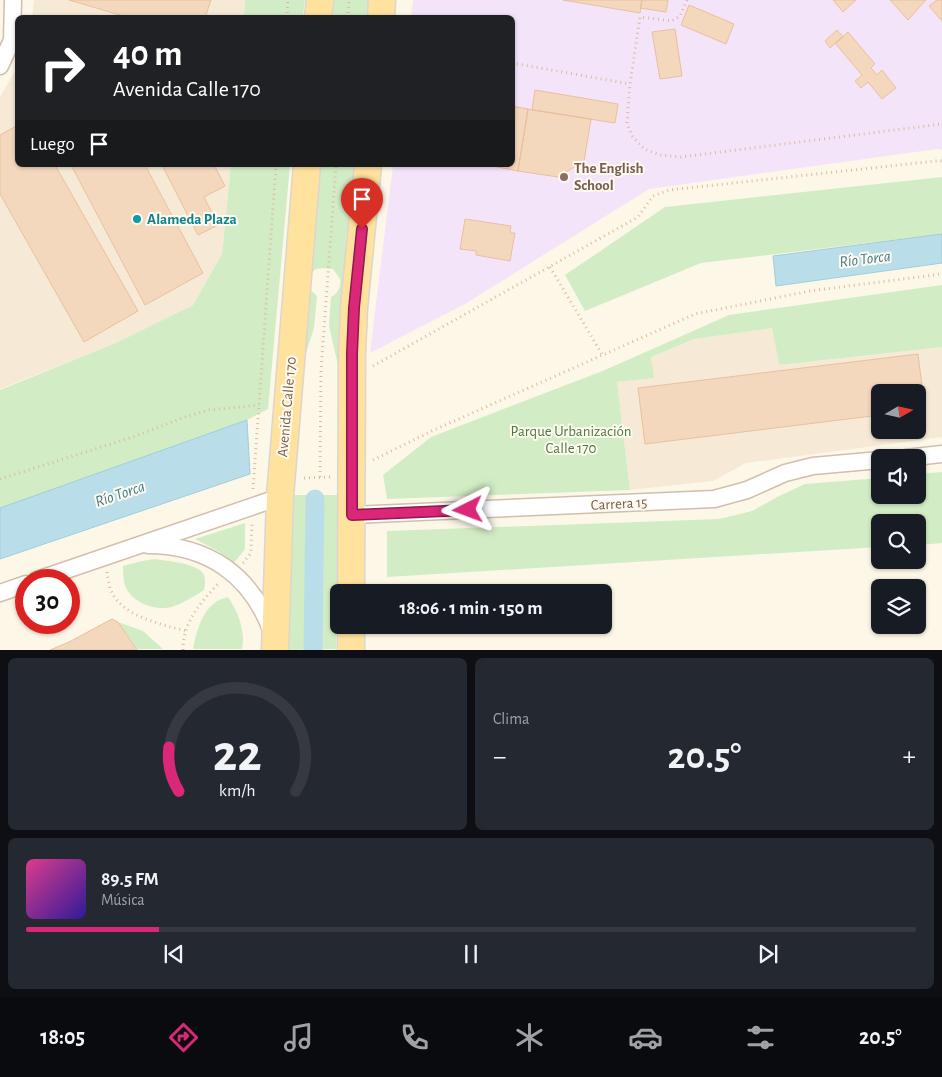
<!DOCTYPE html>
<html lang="es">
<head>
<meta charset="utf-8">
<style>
  :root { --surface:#171b24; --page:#242831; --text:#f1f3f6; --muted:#9ea1a6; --line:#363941; --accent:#db2777 }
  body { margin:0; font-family:"Alegreya Sans",sans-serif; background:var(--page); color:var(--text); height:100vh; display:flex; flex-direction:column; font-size:19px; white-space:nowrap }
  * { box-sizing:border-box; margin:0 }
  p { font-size:16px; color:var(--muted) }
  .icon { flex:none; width:28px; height:28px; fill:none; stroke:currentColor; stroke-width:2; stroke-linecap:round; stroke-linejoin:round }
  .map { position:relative; height:650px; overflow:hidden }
  .sheet { display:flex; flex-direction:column; gap:8px; padding:8px; background:#0d0f14; flex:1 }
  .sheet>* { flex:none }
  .banner { position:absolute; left:15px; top:15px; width:500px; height:152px; border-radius:8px; box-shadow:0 1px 4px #0004; background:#202124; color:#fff; overflow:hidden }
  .needle { width:32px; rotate:81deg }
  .controls { position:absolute; left:871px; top:384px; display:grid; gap:10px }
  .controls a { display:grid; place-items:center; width:55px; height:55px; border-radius:8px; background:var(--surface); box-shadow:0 1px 4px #0004; font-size:25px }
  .speed { position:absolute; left:15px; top:569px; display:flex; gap:10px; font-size:25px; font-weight:700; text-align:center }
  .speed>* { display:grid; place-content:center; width:65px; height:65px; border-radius:50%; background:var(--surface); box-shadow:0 1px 4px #0004; line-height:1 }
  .speed .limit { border:8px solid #d22; background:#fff; color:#111 }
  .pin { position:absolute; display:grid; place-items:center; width:42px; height:42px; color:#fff; margin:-51px -21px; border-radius:50% 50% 50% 0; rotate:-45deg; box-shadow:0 0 5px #0007 }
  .pin .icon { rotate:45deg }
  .me { position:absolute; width:55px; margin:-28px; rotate:267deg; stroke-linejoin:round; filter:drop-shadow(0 0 4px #0008) }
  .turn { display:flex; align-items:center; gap:18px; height:105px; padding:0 15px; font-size:22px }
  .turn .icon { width:65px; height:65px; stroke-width:2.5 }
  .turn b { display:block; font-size:35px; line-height:42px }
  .then { display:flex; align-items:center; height:48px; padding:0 15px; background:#0003; gap:10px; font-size:19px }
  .big { font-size:38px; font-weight:700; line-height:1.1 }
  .sheet .widget { flex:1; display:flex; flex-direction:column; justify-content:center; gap:8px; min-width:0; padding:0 18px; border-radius:8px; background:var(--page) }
  .sheet .dial { align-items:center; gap:0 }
  .dial svg { height:130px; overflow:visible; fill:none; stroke:var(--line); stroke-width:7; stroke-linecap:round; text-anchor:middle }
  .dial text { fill:var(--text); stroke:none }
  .song { display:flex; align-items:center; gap:15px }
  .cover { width:60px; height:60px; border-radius:8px; background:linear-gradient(135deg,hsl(330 70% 55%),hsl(250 70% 35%)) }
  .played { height:5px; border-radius:2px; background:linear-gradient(90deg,var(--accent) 15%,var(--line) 15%) }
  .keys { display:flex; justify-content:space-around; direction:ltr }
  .heat { display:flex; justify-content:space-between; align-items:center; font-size:28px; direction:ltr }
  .sheet .tiles { flex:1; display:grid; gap:8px; grid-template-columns:1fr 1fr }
  .widget:last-child { grid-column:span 2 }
  .trip { position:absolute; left:330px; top:584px; width:282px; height:50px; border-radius:8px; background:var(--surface); box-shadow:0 1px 4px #0004; font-weight:700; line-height:50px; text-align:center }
  .dock { display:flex; height:80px; justify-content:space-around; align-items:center; background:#090b0e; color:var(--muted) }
  .dock .icon { width:35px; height:35px }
  .dock .on { color:var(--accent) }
  .dock b { font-size:22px; color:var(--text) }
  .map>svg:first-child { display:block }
  .residential { fill:#f6e9d5; fill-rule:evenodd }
  .education { fill:#f4e4fa }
  .green { fill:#d2edc5 }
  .water { fill:#badee9; stroke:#a0cddb }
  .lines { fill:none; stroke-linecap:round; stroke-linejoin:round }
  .canal { stroke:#badee9; stroke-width:19 }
  .building { fill:#f4d8be; stroke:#e8c09d }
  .minor-casing { stroke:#d0bfac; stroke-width:19 }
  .primary-casing { stroke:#dcd5d0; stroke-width:29 }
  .path { stroke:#dabba0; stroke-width:3; stroke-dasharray:1 4; stroke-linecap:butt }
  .minor { stroke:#fff; stroke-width:16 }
  .primary { stroke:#ffe29e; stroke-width:26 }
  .route-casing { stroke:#8e194d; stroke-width:12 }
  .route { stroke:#db2777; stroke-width:9 }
  .education-dot { fill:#8d6e63; stroke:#fffaef; stroke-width:2 }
  .culture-dot { fill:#0f9aa8; stroke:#fffaef; stroke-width:2 }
  .labels { text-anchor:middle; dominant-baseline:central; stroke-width:4; stroke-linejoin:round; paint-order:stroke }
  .education-label { font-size:15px; font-weight:bold; fill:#785e54; stroke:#fffaef; text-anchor:start }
  .culture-label { font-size:15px; font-weight:bold; fill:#0d838f; stroke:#fffaef; text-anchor:start }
  .street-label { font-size:15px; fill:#795f4a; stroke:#fffaef }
  .park-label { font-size:15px; fill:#4b7a3e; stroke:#fffaef }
  .water-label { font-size:16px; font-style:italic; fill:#417b8e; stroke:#fffaef }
</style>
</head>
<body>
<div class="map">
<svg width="942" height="650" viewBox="0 0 942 650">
  <rect width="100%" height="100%" fill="#fdf7e8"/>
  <path class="residential" d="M34,0H245L244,17L32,18Z
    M17,68L18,165H231L222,254L193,305L118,342L0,389V97Z
    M772,328L779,365L942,347V437L746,463L713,481L630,490L617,382L653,378L651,357L694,339ZM880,392H918V430H880Z"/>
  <path class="education" d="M413,0H942V150L937,149L649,189L465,304L370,353L393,165H512V18L411,17Z"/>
  <path class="green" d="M245,0H305L303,17H244Z
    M328,0H372L370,17L327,18Z
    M231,165H290L268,409L247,420L0,508V390L118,342L193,305L222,254Z
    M315,165H355L346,241L339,365L337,361L329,326L331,297C338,293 341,287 340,279L333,269C313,267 311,268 309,288L317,296L314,328L303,362Z
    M942,177V234L701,263L585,311L565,275L665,207Z
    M942,285V347L779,365L772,328L694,339L651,357L654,378L617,382L630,490L387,499L383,475L431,437L605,370L729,315Z
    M942,472V543L918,545V522H880V547L387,577V531L719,519L752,511L777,497L805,484L880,478V495H918V474Z
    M290,495H338L336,649L285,650Z
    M245,523V549L234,563L218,551L195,539Z
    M155,559C167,561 195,563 203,573C206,578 205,584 204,590C194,596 184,603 172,607C155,611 132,603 125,586C123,579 123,573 123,566L142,561Z
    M228,597C238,612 246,631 242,649H193C197,628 204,602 228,597Z
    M118,622L143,631L163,649H137Z"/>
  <path class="water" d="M942,234V263L776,286L773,256Z
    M247,420L250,474L0,559V508Z"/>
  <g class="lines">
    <path class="canal" d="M313,650L315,499"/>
  </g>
  <path class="building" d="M69,0H211L205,18H130Z
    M563,0H642L640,13Z
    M642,0H668L666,12L640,8Z
    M833,0H856L843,12Z
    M890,0H926L908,20Z
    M937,0H942V21L929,6Z
    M689,5L734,24L726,44L681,25Z
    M675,29L682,76L660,79L652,32Z
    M837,30L843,37L830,48L825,41Z
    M848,32L875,64L871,68L877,75L882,70L896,88L882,99L868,82L861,88L855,81L862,75L835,43Z
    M535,90L618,104L615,123L532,110Z
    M512,106L528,109L518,171L497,167V165H512Z
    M528,109L591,119L584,161L558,177L518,171Z
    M18,125V165H55L138,311L84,342L0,194V135Z
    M71,165H145L203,273L145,305Z
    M162,165H214L225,186L204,197L218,225L198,235Z
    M465,219L511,226L510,233H515L510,261L476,255V251L460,249Z
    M918,354L925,410L918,411V392H880V415L645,444L638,388Z
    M112,619L118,622L137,650H50L69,642Z"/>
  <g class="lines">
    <g class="minor-casing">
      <path id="minor" d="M0,66L12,40L13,0
        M906,458L942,454
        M352,515L714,499L747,490L785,473L813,466L880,460
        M148,545C208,545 251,575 272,632
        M37,580L280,497
        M0,593L26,584"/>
    </g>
    <g class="primary-casing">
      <path id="primary" d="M318,18L320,0
        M381,18L382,0
        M351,592L352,353L354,308L368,165
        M275,650L280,497L307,165
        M351,650V625"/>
    </g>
    <path class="path" d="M687,0L680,16L672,21L640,17L630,84L627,123L632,136L644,149L660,155L681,157L942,124
      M287,18L288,0
      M348,18L349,0
      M512,63L630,84
      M550,267L603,356
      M373,366L638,217L653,196L669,190L936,161H942
      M373,460L434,430L695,314L810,291L942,274
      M320,477L321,370L336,165
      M304,478L330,477
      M0,479L133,437L185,417L209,410L259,405
      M253,489L276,165
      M243,563L251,553L252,522
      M107,572C108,578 109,586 111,591C123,617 161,624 186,631
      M183,650C183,622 200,603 218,584"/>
    <use href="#minor" class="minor"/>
    <use href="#primary" class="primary"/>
  </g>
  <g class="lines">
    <g class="route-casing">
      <path id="route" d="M362,229L354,308L352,353V515L468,510"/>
    </g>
    <use href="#route" class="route"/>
  </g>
  <circle class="education-dot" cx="564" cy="177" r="5"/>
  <circle class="culture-dot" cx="137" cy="219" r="5"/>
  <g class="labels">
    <g class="education-label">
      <text x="574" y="168">The English<tspan x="574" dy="17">School</tspan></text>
    </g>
    <g class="culture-label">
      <text x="147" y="219">Alameda Plaza</text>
    </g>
    <g class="street-label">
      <text transform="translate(287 407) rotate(-85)">Avenida Calle 170</text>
      <text transform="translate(619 504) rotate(-3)">Carrera 15</text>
    </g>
    <g class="park-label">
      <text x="571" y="431">Parque Urbanización<tspan x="571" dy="17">Calle 170</tspan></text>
    </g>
    <g class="water-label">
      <text transform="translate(865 259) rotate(-7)">Río Torca</text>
      <text transform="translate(120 494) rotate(-19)">Río Torca</text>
    </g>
  </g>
</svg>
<div class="controls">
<a><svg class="needle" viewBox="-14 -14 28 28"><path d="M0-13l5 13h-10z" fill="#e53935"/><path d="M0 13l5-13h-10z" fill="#9ea1a6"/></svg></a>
<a><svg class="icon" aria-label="sound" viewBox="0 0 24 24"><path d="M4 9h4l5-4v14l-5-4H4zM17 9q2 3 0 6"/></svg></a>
<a><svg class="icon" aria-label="search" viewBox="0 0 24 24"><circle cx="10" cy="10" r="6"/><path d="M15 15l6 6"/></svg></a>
<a><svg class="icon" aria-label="layers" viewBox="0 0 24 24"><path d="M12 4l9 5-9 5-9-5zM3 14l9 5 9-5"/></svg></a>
</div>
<div class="speed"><div class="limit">30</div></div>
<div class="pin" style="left:362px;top:229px;background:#d93025"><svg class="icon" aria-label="arrive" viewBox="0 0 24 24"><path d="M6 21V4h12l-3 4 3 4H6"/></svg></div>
<svg class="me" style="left:468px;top:510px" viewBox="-20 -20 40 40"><path d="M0-17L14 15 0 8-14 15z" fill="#db2777" stroke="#fff" stroke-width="4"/></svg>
<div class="trip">18:06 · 1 min · 150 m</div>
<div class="banner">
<div class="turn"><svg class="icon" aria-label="right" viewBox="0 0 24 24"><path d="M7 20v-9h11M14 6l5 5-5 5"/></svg><div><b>40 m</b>Avenida Calle 170</div></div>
<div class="then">Luego<svg class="icon" aria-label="arrive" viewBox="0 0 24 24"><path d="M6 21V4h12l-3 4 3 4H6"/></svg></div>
</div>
</div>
<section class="sheet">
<div class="tiles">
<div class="widget dial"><svg viewBox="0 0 100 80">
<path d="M14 69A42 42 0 1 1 86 69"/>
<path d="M14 69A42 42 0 0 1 8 42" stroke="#db2777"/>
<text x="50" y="56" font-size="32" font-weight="700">22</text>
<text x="50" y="72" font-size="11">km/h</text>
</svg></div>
<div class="widget"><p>Clima</p>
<div class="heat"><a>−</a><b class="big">20.5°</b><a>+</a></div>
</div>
<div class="widget">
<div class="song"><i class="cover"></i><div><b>89.5 FM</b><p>Música</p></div></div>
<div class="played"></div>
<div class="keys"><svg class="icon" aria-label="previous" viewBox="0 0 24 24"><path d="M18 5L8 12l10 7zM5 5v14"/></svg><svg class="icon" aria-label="pause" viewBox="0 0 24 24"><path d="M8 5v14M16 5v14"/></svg><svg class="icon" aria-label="next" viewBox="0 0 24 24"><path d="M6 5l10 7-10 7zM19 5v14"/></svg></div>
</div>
</div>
</section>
<nav class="dock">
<b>18:05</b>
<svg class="icon on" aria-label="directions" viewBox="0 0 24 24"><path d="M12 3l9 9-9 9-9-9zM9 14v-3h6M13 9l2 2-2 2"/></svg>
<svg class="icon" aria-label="music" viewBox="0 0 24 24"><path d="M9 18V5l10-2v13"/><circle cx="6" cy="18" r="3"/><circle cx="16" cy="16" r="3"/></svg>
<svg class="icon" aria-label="phone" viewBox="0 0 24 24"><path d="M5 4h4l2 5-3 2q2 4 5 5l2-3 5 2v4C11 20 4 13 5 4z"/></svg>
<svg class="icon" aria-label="climate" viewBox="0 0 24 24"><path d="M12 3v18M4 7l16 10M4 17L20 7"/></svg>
<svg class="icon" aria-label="car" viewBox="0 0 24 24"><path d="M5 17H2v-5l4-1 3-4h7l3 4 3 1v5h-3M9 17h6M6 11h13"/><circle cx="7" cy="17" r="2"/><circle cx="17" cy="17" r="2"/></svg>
<svg class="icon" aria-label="filters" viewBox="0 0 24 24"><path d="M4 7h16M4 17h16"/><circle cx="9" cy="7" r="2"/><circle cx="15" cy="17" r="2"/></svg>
<b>20.5°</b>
</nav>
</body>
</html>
